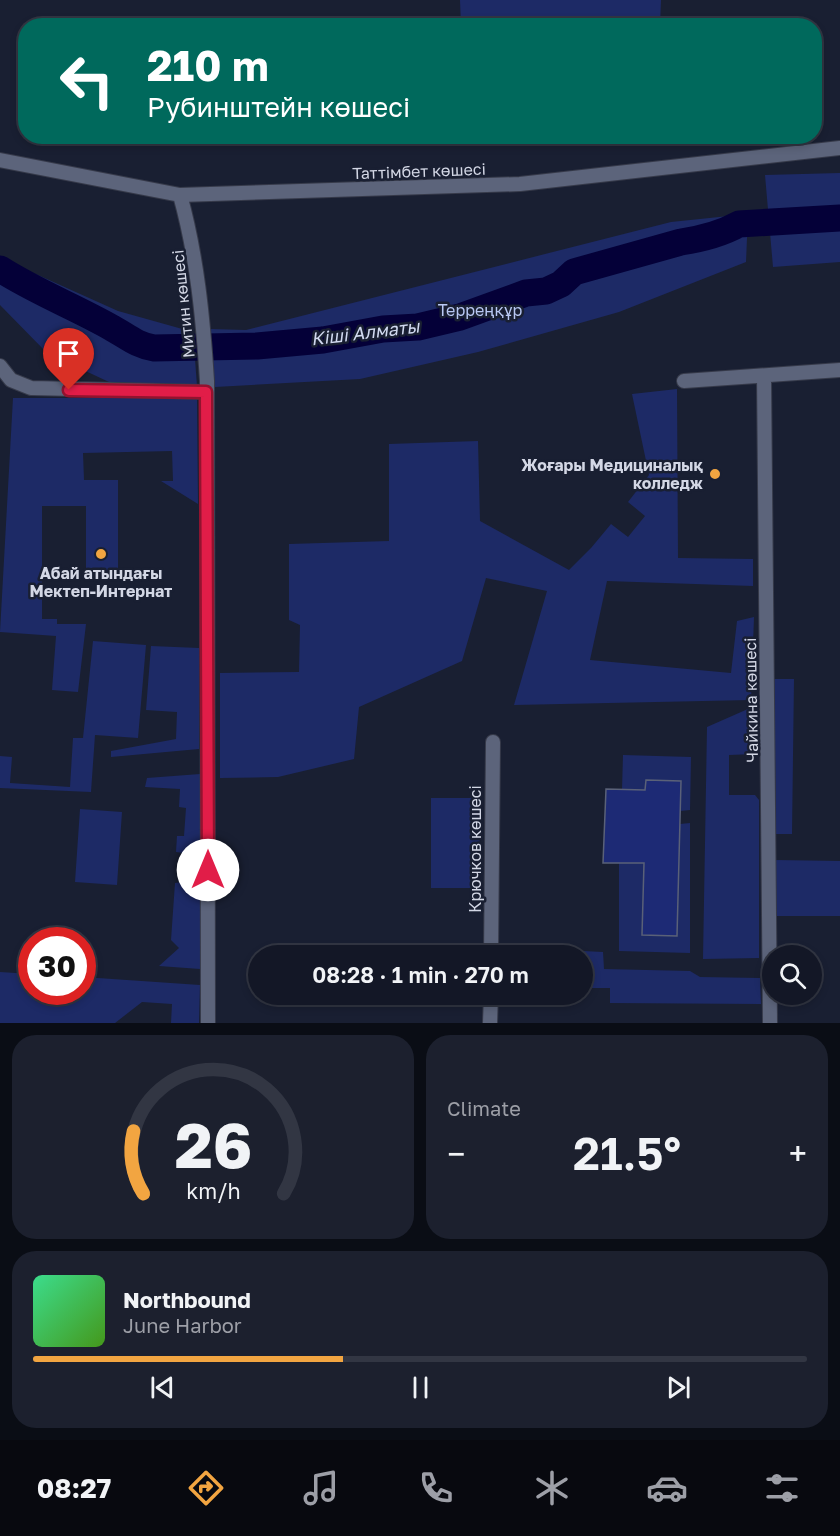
<!DOCTYPE html>
<html lang="en">
<head>
<meta charset="utf-8">
<style>
  :root { --surface:#131726; --page:#1c202e; --text:#f1f3f6; --muted:#9d9fa7; --line:#323643; --accent:#f2a541 }
  body { margin:0; font-family:"Golos Text",sans-serif; background:var(--page); color:var(--text); height:100vh; display:flex; flex-direction:column; font-size:22px; white-space:nowrap }
  * { box-sizing:border-box; margin:0 }
  p { font-size:20px; color:var(--muted) }
  .icon { flex:none; width:33px; height:33px; fill:none; stroke:currentColor; stroke-width:2; stroke-linecap:round; stroke-linejoin:round }
  .map { position:relative; height:1023px; overflow:hidden }
  .panel { display:flex; flex-direction:column; gap:12px; padding:12px; background:#0a0d15; flex:1 }
  .panel>* { flex:none }
  .top-card { position:absolute; left:18px; top:18px; width:804px; height:126px; border-radius:24px; box-shadow:0 3px 9px #0003,0 0 0 2px var(--line); background:#00695c; color:#fff; overflow:hidden }
  .tools { position:absolute; left:762px; top:945px; display:grid; gap:12px }
  .tools a { display:grid; place-items:center; width:60px; height:60px; border-radius:50%; background:var(--surface); box-shadow:0 3px 9px #0003,0 0 0 2px var(--line); font-size:30px }
  .speed { position:absolute; left:18px; top:927px; display:flex; gap:12px; font-size:30px; font-weight:700; text-align:center }
  .speed>* { display:grid; place-content:center; width:78px; height:78px; border-radius:50%; background:var(--surface); box-shadow:0 3px 9px #0003,0 0 0 2px var(--line); line-height:1 }
  .speed .limit { border:9px solid #d22; background:#fff; color:#111 }
  .pin { position:absolute; display:grid; place-items:center; width:51px; height:51px; color:#fff; margin:-62px -26px; border-radius:50% 50% 50% 0; rotate:-45deg; box-shadow:0 0 6px #0007 }
  .pin .icon { rotate:45deg }
  .me { position:absolute; width:66px; margin:-33px; rotate:0deg; stroke-linejoin:round; filter:drop-shadow(0 0 4px #0008) }
  .turn { display:flex; align-items:center; gap:21px; height:126px; padding:0 30px; font-size:27px }
  .turn .icon { width:78px; height:78px; stroke-width:2.5 }
  .turn b { display:block; font-size:42px; line-height:51px }
  .big { font-size:45px; font-weight:600; line-height:1.1 }
  .panel .widget { flex:1; display:flex; flex-direction:column; justify-content:center; gap:9px; min-width:0; padding:0 21px; border-radius:24px; background:var(--page) }
  .panel .dial { align-items:center; gap:0 }
  .dial svg { height:156px; overflow:visible; fill:none; stroke:var(--line); stroke-width:7; stroke-linecap:round; text-anchor:middle }
  .dial text { fill:var(--text); stroke:none }
  .song { display:flex; align-items:center; gap:18px }
  .cover { width:72px; height:72px; border-radius:9px; background:linear-gradient(135deg,hsl(150 70% 55%),hsl(100 70% 35%)) }
  .played { height:6px; border-radius:3px; background:linear-gradient(90deg,var(--accent) 40%,var(--line) 40%) }
  .keys { display:flex; justify-content:space-around; direction:ltr }
  .heat { display:flex; justify-content:space-between; align-items:center; font-size:33px; direction:ltr }
  .panel .tiles { flex:1; display:grid; gap:12px; grid-template-columns:1fr 1fr }
  .widget:last-child { grid-column:span 2 }
  .trip { position:absolute; left:248px; top:945px; width:345px; height:60px; border-radius:30px; background:var(--surface); box-shadow:0 3px 9px #0003,0 0 0 2px var(--line); font-weight:600; line-height:60px; text-align:center }
  .tab-bar { display:flex; height:96px; justify-content:space-around; align-items:center; background:#08090f; color:var(--muted) }
  .tab-bar .icon { width:42px; height:42px }
  .tab-bar .on { color:var(--accent) }
  .tab-bar b { font-size:27px; color:var(--text) }
  .map>svg:first-child { display:block }
  .green { fill:#1d2a66 }
  .lines { fill:none; stroke-linecap:round; stroke-linejoin:round }
  .river { stroke:#040038; stroke-width:27 }
  .building { fill:#1d2a75; stroke:#5a6178; stroke-width:1.5 }
  .minor-casing { stroke:#363a4a; stroke-width:16 }
  .minor { stroke:#5c647b; stroke-width:14 }
  .route-casing { stroke:#92132f; stroke-width:15 }
  .route { stroke:#e11d48; stroke-width:10 }
  .poi-dot { fill:#f2a541; stroke:#191f32; stroke-width:2 }
  .labels { text-anchor:middle; dominant-baseline:central; stroke-width:5; stroke-linejoin:round; paint-order:stroke }
  .street-label { font-size:16px; fill:#d3d7e5; stroke:#191f32 }
  .park-label { font-size:16px; fill:#b9c8f4; stroke:#191f32 }
  .poi-label { font-size:16px; font-weight:bold; fill:#d3d7e5; stroke:#191f32; text-anchor:end }
  .water-label { font-size:18px; font-style:italic; fill:#d1d9f0; stroke:#191f32 }
</style>
</head>
<body>
<div class="map">
<svg width="840" height="1023" viewBox="0 0 840 1023">
  <rect width="100%" height="100%" fill="#191f32"/>
  <path class="green" d="M460,0H661L660,25H461Z
    M840,173V262L773,267L765,175Z
    M748,214L746,262L619,312L478,352L360,379L215,387L210,329L246,330L671,222Z
    M0,258L118,311L193,332L197,386L109,382L47,353L0,305Z
    M677,389L678,558L753,559V586L607,581L590,660L731,673L737,621L754,617L751,700L514,705L547,591L486,578L462,661L359,707L354,759L278,777L220,778V673L299,672L300,625L289,620V544L389,541V444L478,441L480,521L569,570L591,548L611,524L628,537L645,516L628,502L649,475L632,394Z
    M13,398H197L198,504L161,481H173L172,451L83,453L84,480H118V570L86,572V506H42V619H57V624H86L78,692L52,690L56,636L0,632Z
    M93,641L146,645L138,738L95,735L91,792L0,788V756L12,757L10,783L70,787L73,738H83Z
    M151,646L199,648V749L111,757V751L176,739L177,712L146,710Z
    M774,679H794L792,834H776Z
    M757,705V745L754,754L729,755V795H755L759,800V958L703,959L707,727Z
    M623,755L691,757L690,810L680,811L681,781L646,780L644,832L622,790Z
    M200,774V969L159,966L179,948L171,940L175,883L182,882L183,853L176,852L177,836H184L186,808L179,807L180,789L145,787L147,778Z
    M431,798H480L479,888H431Z
    M80,809L122,812L117,885L75,882Z
    M690,823V953L619,951V863H638V849H645L642,935L676,936L680,824Z
    M775,860L840,861V916H776Z
    M583,951L603,952L604,969L690,971L700,977L760,978L761,1004L610,1003V988H583Z
    M0,972L31,974L32,992H82L83,977L200,985L199,1023H171L172,1004L142,1002L115,1023H0Z"/>
  <g class="lines">
    <path class="river" d="M0,269C36,292 75,307 112,328C127,336 136,345 154,348L257,346L323,340L383,329L418,327L460,317L526,293L546,291L561,284L574,272L581,270L681,242C701,239 721,234 739,224L840,218"/>
  </g>
  <path class="building" d="M646,780L681,781L677,936L642,935L644,863H603L606,789L645,790Z"/>
  <g class="lines">
    <g class="minor-casing">
      <path id="minor" d="M0,160L180,195L520,184L840,148
        M180,195C197,256 203,318 207,381L208,1023
        M0,366L11,380L31,388L206,392
        M764,376L770,1023
        M684,381L840,370
        M491,956L493,742
        M490,1023L491,994"/>
    </g>
    <use href="#minor" class="minor"/>
  </g>
  <g class="lines">
    <g class="route-casing">
      <path id="route" d="M69,390L206,392L208,870"/>
    </g>
    <use href="#route" class="route"/>
  </g>
  <g class="poi-dot">
    <circle cx="715" cy="474" r="6"/>
    <circle cx="101" cy="554" r="6"/>
  </g>
  <g class="labels">
    <g class="street-label">
      <text transform="translate(419 171) rotate(-2)">Таттімбет көшесі</text>
      <text transform="translate(183 304) rotate(-96)">Митин көшесі</text>
      <text transform="translate(751 700) rotate(-91)">Чайкина көшесі</text>
      <text transform="translate(475 849) rotate(-90)">Крючков көшесі</text>
    </g>
    <g class="park-label">
      <text x="480" y="310">Терреңқұр</text>
    </g>
    <g class="poi-label">
      <text x="703" y="465">Жоғары Медициналық<tspan x="703" dy="18">колледж</tspan></text>
      <text x="101" y="573" text-anchor="middle">Абай атындағы<tspan x="101" dy="18">Мектеп-Интернат</tspan></text>
    </g>
    <g class="water-label">
      <text transform="translate(365 332) rotate(-7)">Кіші Алматы</text>
    </g>
  </g>
</svg>
<div class="tools">
<a><svg class="icon" aria-label="search" viewBox="0 0 24 24"><circle cx="10" cy="10" r="6"/><path d="M15 15l6 6"/></svg></a>
</div>
<div class="speed"><div class="limit">30</div></div>
<div class="pin" style="left:69px;top:390px;background:#d93025"><svg class="icon" aria-label="arrive" viewBox="0 0 24 24"><path d="M6 21V4h12l-3 4 3 4H6"/></svg></div>
<svg class="me" style="left:208px;top:870px" viewBox="-20 -20 40 40"><circle r="19" fill="#fff"/><path d="M0-13L10 11 0 6-10 11z" fill="#e11d48"/></svg>
<div class="trip">08:28 · 1 min · 270 m</div>
<div class="top-card">
<div class="turn"><svg class="icon" aria-label="left" viewBox="0 0 24 24"><path d="M17 20v-9H6M10 6l-5 5 5 5"/></svg><div><b>210 m</b>Рубинштейн көшесі</div></div>
</div>
</div>
<section class="panel">
<div class="tiles">
<div class="widget dial"><svg viewBox="0 0 100 80">
<path d="M14 69A42 42 0 1 1 86 69"/>
<path d="M14 69A42 42 0 0 1 9 37" stroke="#f2a541"/>
<text x="50" y="56" font-size="32" font-weight="700">26</text>
<text x="50" y="72" font-size="11">km/h</text>
</svg></div>
<div class="widget"><p>Climate</p>
<div class="heat"><a>−</a><b class="big">21.5°</b><a>+</a></div>
</div>
<div class="widget">
<div class="song"><i class="cover"></i><div><b>Northbound</b><p>June Harbor</p></div></div>
<div class="played"></div>
<div class="keys"><svg class="icon" aria-label="previous" viewBox="0 0 24 24"><path d="M18 5L8 12l10 7zM5 5v14"/></svg><svg class="icon" aria-label="pause" viewBox="0 0 24 24"><path d="M8 5v14M16 5v14"/></svg><svg class="icon" aria-label="next" viewBox="0 0 24 24"><path d="M6 5l10 7-10 7zM19 5v14"/></svg></div>
</div>
</div>
</section>
<nav class="tab-bar">
<b>08:27</b>
<svg class="icon on" aria-label="directions" viewBox="0 0 24 24"><path d="M12 3l9 9-9 9-9-9zM9 14v-3h6M13 9l2 2-2 2"/></svg>
<svg class="icon" aria-label="music" viewBox="0 0 24 24"><path d="M9 18V5l10-2v13"/><circle cx="6" cy="18" r="3"/><circle cx="16" cy="16" r="3"/></svg>
<svg class="icon" aria-label="phone" viewBox="0 0 24 24"><path d="M5 4h4l2 5-3 2q2 4 5 5l2-3 5 2v4C11 20 4 13 5 4z"/></svg>
<svg class="icon" aria-label="climate" viewBox="0 0 24 24"><path d="M12 3v18M4 7l16 10M4 17L20 7"/></svg>
<svg class="icon" aria-label="car" viewBox="0 0 24 24"><path d="M5 17H2v-5l4-1 3-4h7l3 4 3 1v5h-3M9 17h6M6 11h13"/><circle cx="7" cy="17" r="2"/><circle cx="17" cy="17" r="2"/></svg>
<svg class="icon" aria-label="filters" viewBox="0 0 24 24"><path d="M4 7h16M4 17h16"/><circle cx="9" cy="7" r="2"/><circle cx="15" cy="17" r="2"/></svg>
</nav>
</body>
</html>
